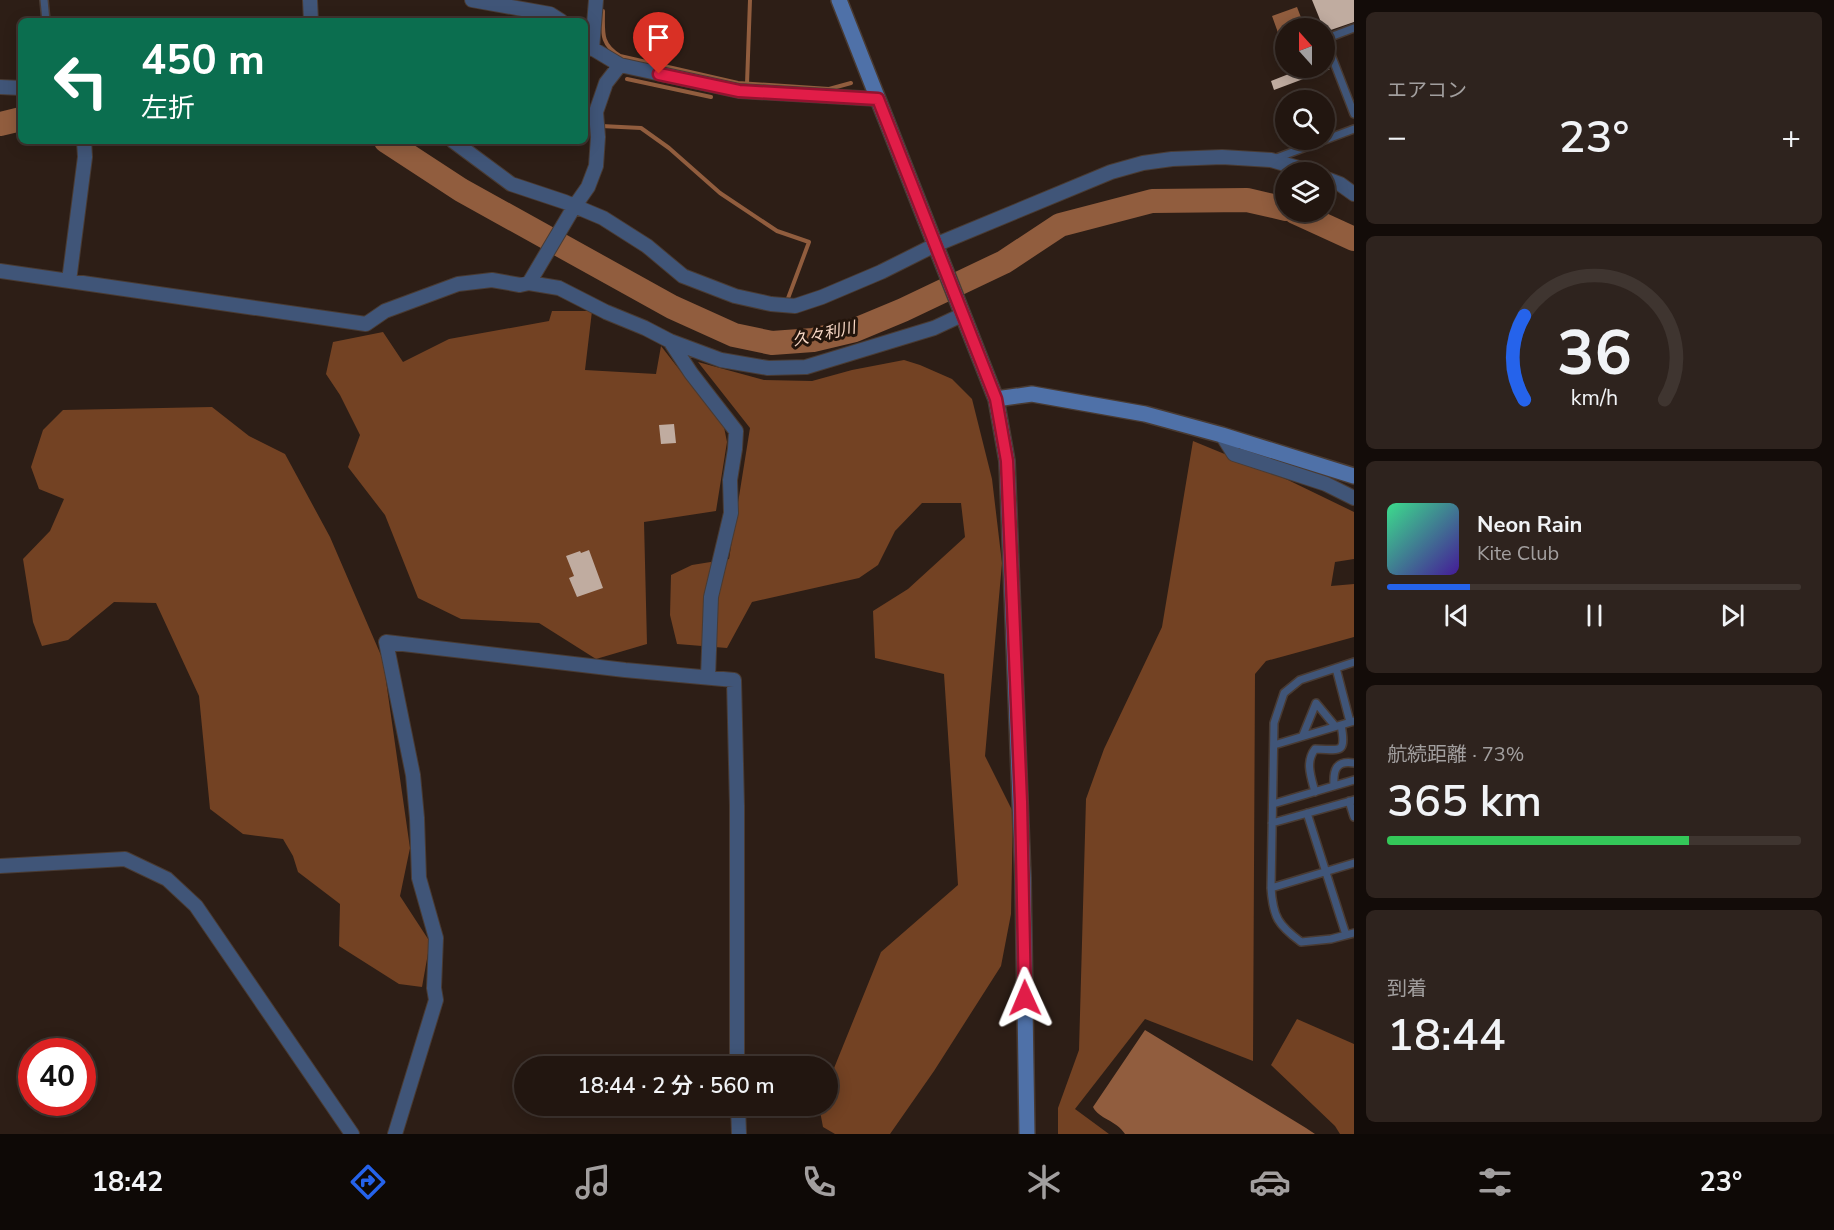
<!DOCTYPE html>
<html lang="ja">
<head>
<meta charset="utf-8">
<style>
  :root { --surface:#221610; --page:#2e231e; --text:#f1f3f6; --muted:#a29f9f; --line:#3f3530; --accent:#2563eb }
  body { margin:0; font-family:"Nunito Sans","Noto Sans JP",sans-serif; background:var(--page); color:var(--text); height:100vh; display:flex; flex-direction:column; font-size:22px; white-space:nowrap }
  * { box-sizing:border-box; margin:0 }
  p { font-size:20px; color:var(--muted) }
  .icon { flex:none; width:33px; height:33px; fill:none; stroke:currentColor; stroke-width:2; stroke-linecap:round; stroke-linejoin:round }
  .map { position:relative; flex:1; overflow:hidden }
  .sheet { display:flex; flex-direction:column; gap:12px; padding:12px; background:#130c09; width:480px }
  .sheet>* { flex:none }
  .banner { position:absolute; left:18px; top:18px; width:570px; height:126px; border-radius:9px; box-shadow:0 3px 15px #0003,0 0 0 2px var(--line); background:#0b6e4f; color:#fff; overflow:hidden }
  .needle { width:39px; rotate:339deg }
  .controls { position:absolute; left:1275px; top:18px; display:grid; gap:12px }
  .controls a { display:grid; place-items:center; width:60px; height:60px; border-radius:50%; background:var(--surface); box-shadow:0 3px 15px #0003,0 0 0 2px var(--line); font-size:30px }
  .speed { position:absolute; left:18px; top:1038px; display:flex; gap:12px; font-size:30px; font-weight:700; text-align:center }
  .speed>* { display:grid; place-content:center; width:78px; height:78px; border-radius:50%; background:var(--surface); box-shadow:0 3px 15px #0003,0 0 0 2px var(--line); line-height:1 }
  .speed .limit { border:9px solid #d22; background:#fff; color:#111 }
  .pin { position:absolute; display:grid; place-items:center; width:51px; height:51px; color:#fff; margin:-62px -26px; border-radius:50% 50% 50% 0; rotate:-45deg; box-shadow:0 0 6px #0007 }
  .pin .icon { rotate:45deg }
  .me { position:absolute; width:66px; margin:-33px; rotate:359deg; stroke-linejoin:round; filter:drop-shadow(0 0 4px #0008) }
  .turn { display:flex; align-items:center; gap:21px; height:126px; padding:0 24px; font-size:27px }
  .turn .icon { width:78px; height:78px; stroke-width:2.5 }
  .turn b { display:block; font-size:42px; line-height:51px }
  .big { font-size:45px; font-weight:600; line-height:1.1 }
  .sheet .widget { flex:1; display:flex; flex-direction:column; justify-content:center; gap:9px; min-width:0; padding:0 21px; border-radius:9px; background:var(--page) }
  .sheet .dial { align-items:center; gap:0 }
  .dial svg { height:156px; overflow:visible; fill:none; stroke:var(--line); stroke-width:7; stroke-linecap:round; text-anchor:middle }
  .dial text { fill:var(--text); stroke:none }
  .song { display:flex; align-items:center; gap:18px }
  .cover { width:72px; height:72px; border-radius:9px; background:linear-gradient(135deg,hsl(150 70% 55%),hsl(260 70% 35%)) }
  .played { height:6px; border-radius:3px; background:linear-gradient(90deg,var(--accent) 20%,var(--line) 20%) }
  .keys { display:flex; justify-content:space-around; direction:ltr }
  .heat { display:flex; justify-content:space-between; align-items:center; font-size:33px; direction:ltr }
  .charge { height:9px; border-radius:4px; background:linear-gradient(90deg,#34c759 73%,var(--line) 0) }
  .trip { position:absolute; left:514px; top:1056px; width:324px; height:60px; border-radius:30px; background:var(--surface); box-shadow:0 3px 15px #0003,0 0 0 2px var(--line); font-weight:600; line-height:60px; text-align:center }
  .menu { display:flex; height:96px; justify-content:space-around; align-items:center; background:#0e0906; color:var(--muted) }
  .menu .icon { width:42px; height:42px }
  .menu .active { color:var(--accent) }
  .menu b { font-size:27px; color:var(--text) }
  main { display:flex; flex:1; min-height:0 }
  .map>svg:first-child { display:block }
  .forest { fill:#734223 }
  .water { fill:#915d3e }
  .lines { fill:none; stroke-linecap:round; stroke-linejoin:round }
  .stream { stroke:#915d3e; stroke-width:4 }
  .river { stroke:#915d3e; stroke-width:24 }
  .building { fill:#c0aca0 }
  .lane-casing { stroke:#493b33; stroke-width:10 }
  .street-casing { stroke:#493b33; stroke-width:16 }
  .secondary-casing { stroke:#493b33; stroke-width:18 }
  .lane { stroke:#405578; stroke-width:7 }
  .street { stroke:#405578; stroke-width:14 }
  .secondary { stroke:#4f71a8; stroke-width:15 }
  .route-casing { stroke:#92132f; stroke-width:15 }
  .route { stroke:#e11d48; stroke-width:10 }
  .labels { text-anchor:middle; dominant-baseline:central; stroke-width:6; stroke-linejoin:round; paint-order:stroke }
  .water-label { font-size:16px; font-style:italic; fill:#fadac7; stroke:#23150c }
</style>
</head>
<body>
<main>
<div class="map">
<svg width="1354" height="1134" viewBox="0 0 1354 1134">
  <rect width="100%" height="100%" fill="#2d1e16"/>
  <path class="forest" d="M552,311H592L585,370L656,374L661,346L724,427L727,442L716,511L644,522L647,644L596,659L539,623L461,619L418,598L385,515L348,467L360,435L340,395L326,374L333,342L383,332L403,362L449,339L549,321Z
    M904,360L920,365L952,379L972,399L992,479L1002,563L985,756L1013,812L1011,914L1001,966L934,1071L890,1134H835L823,1127L819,1106H828V1083L881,952L958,885L944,674L875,658L873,611L908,589L965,537L961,503H922L895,531L878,565L859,578L752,602L727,648L677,644L670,615L671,575L692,565L729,559L750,428L698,362L764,380L812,381L852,370Z
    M212,407L249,436L285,454L330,537L383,660L410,848L400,896L430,942L422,987L399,984L339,946L340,904L298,872L293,856L283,839L243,834L210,809L199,696L156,603L114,602L68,640L42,646L33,622L23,559L50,531L64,499L39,489L31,467L43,430L63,410Z
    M1193,441L1288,480L1354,512V559L1335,562L1331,586L1354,584V637L1266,661L1255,674L1253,1061L1145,1019L1075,1109L1109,1134H1058V1108L1079,1050L1086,799L1104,749L1162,627Z
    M1297,1019L1354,1044V1134H1340L1335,1126L1271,1065Z"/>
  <path class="water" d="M1297,7L1305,28H1286L1285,52L1272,16Z
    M1145,1030L1306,1128L1315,1134H1125C1116,1120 1099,1119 1093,1107Z"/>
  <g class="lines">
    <path class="stream" d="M603,11C603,32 600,44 620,56L738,83L829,89L851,83
      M627,79L711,97
      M747,84L750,0
      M601,126L641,128L669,148L720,193L777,231L809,242L787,301"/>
    <path class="river" d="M0,124L21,119
      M386,141L461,190L672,307L734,335L772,343L813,340L855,330L903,310L1004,262L1060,225L1152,201L1247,200L1286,209
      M1295,212L1354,239"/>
  </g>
  <path class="building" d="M1312,0H1354V22L1325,32Z
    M1304,68L1330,69L1274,90L1271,81Z
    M674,424L676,443L661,444L659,425Z
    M589,550L603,588L577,597L569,578L574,576L566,556L580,551L581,553Z"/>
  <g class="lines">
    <g class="lane-casing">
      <path id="lane" d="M44,0L46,21
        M1354,28L1325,39L1354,114
        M1274,159L1354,129
        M1354,662L1300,680L1284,693L1274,723L1271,888C1273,917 1278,925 1301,942L1331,939L1354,933
        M1336,668L1350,722
        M1303,735L1316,703L1335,726
        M1274,745L1354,721
        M1334,786C1333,770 1336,760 1354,763
        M1315,792C1311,777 1305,762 1315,749C1339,749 1347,756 1341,725
        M1349,801L1354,817
        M1273,804L1354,780
        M1307,813L1346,935
        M1272,823L1354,800
        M1271,888L1354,863"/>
    </g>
    <g class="street-casing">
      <path id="street" d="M310,0L311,21
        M472,0L550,14L561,21
        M585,44L620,65L739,91L878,99
        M592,49L596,0
        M0,87L21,88
        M453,141L511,184L565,202L603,218L647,246L683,276L735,296L771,304L795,306L822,297L881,272L935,245L1111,172L1143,163L1172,159L1222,157L1271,160L1312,172
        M1324,178L1340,184L1354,194
        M0,271L366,324L385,311L458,284L492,280L520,285L529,283L559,288L606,312L645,328L670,341L721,360L768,368L806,367L934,328L962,315
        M69,281L85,157L84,141
        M529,283L574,207L588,187L596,166L598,137L596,112L606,83L620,65
        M670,341L691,373L736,431L735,449L730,480L731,513L711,597L708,677
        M1222,435L1234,454L1326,484L1354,498
        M0,866L125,859L167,879L196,906L352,1134
        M738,1106L739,1134
        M395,1134L436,1000L434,988L436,938L419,878L417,818L413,775L386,642L625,670L734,680L737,806V1066"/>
    </g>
    <g class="secondary-casing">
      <path id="secondary" d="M839,0L996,399L1007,461L1023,878L1027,1134
        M996,399L1032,394L1145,414L1222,435L1354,476"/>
    </g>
    <use href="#lane" class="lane"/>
    <use href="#street" class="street"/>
    <use href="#secondary" class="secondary"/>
  </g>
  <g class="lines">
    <g class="route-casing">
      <path id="route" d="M659,74L739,91L878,99L996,399L1007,461L1021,802L1025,998"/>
    </g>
    <use href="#route" class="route"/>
  </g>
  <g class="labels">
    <g class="water-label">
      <text transform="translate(824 334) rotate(-12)">久々利川</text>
    </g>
  </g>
</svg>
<div class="controls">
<a><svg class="needle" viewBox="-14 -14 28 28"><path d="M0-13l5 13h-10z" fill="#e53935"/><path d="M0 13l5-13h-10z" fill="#a29f9f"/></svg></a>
<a><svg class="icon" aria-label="search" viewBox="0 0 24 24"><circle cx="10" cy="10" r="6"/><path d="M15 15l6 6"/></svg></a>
<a><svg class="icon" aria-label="layers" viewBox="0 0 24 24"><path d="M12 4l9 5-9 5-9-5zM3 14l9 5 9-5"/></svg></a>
</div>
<div class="speed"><div class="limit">40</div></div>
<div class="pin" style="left:659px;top:74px;background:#d93025"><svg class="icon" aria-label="arrive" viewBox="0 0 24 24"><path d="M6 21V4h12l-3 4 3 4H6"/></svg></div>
<svg class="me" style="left:1025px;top:998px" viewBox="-20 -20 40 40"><path d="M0-17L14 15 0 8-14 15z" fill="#e11d48" stroke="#fff" stroke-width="4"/></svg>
<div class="trip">18:44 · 2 分 · 560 m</div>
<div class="banner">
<div class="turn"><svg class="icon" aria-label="left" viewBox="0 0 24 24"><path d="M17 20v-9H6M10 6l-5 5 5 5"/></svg><div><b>450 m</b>左折</div></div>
</div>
</div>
<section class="sheet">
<div class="widget"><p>エアコン</p>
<div class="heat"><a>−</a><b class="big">23°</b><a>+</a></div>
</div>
<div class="widget dial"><svg viewBox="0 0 100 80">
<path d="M14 69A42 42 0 1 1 86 69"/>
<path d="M14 69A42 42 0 0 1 14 26" stroke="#2563eb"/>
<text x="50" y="56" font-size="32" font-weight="700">36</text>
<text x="50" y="72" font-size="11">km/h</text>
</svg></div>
<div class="widget">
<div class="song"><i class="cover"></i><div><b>Neon Rain</b><p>Kite Club</p></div></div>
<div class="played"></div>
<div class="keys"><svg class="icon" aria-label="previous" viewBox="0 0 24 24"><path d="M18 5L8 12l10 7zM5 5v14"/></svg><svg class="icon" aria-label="pause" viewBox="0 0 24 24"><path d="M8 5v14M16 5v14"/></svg><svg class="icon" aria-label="next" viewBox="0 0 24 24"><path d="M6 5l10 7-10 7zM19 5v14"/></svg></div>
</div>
<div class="widget"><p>航続距離 · 73%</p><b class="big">365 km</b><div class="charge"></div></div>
<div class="widget"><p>到着</p><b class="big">18:44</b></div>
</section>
</main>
<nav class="menu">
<b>18:42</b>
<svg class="icon active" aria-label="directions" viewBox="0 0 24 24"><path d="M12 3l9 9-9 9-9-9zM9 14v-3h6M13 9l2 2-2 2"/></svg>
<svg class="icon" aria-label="music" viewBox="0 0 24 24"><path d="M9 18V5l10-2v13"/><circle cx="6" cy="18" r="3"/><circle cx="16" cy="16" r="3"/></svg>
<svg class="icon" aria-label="phone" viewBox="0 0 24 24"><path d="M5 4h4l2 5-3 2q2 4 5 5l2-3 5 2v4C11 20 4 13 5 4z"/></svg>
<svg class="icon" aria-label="climate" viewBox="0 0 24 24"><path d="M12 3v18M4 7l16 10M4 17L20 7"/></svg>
<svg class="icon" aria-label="car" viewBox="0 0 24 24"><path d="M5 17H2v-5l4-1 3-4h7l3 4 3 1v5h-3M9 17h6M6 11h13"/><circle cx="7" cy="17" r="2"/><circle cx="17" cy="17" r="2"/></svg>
<svg class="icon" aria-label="filters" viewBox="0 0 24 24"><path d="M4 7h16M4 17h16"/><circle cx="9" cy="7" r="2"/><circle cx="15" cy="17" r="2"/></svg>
<b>23°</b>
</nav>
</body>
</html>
